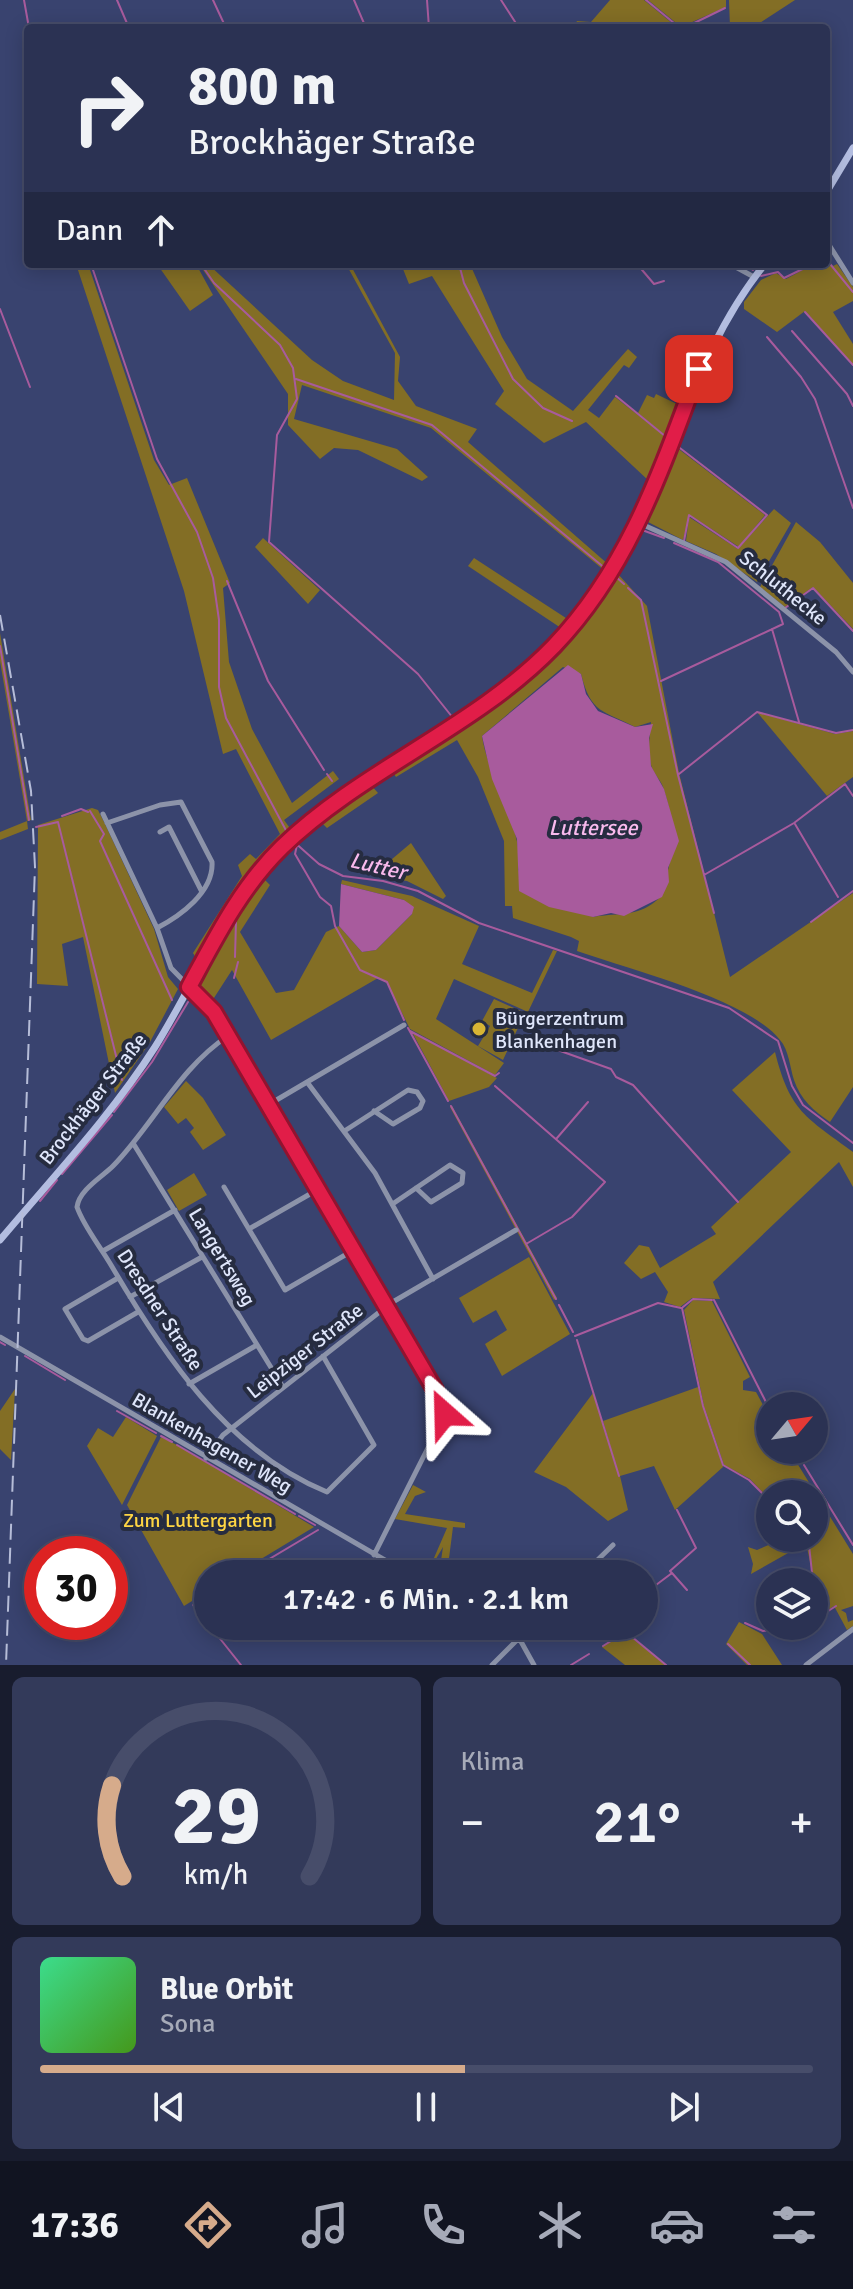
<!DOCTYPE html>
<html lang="de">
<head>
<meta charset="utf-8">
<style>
  :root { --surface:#2b3253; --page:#333a5a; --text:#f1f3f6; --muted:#a6aab8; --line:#474d6a; --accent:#d6ab8b }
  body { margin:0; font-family:Signika,sans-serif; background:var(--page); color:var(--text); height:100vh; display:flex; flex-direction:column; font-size:30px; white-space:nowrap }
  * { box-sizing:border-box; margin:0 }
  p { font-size:26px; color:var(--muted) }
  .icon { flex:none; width:44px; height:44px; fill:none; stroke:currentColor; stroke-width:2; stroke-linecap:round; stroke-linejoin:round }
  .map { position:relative; height:1665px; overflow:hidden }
  .details { display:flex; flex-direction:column; gap:12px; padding:12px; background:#181c2e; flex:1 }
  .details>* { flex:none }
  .hud { position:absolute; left:24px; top:24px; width:806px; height:244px; border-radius:8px; box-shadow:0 4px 20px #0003,0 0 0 2px var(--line); background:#2b3253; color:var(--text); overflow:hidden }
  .needle { width:52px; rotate:61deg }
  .buttons { position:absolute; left:756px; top:1392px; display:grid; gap:16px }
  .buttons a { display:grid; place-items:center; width:72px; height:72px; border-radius:50%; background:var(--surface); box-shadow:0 4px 20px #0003,0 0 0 2px var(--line); font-size:40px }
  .speed { position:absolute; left:24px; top:1536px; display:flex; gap:16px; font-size:40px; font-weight:700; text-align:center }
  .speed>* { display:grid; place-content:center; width:104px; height:104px; border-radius:50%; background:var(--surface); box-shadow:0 4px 20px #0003,0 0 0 2px var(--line); line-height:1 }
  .speed .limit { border:12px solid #d22; background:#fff; color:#111 }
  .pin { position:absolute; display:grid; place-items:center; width:68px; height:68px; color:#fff; margin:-34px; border-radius:16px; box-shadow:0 4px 12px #0006 }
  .me { position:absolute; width:88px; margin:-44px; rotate:335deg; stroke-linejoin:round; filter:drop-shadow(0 0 6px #0008) }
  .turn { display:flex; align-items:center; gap:28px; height:168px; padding:0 32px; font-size:36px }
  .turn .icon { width:104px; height:104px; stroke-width:2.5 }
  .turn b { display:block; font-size:56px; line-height:68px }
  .then { display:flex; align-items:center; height:76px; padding:0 32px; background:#0003; gap:16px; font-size:30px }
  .big { font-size:60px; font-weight:600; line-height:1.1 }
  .details .card { flex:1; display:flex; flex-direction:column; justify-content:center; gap:12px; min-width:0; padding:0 28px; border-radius:12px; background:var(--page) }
  .details .dial { align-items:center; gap:0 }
  .dial svg { height:208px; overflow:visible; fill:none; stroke:var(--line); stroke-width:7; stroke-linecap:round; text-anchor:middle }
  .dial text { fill:var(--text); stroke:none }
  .song { display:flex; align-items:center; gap:24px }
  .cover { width:96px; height:96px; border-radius:12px; background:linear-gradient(135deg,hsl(150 70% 55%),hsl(100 70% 35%)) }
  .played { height:8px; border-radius:4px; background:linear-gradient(90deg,var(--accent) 55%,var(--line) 55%) }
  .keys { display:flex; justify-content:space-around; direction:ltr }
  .heat { display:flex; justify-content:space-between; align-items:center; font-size:44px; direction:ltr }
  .details .tiles { flex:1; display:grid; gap:12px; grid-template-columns:1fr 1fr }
  .card:last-child { grid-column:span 2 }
  .trip { position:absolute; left:194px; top:1560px; width:464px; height:80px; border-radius:40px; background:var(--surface); box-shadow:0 4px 20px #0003,0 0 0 2px var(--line); font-weight:600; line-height:80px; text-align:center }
  .tabs { display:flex; height:128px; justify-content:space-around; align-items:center; background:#111421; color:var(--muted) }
  .tabs .icon { width:56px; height:56px }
  .tabs .on { color:var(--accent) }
  .tabs b { font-size:36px; color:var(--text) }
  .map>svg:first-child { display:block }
  .green { fill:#836e25; fill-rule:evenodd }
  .water { fill:#a85b9d }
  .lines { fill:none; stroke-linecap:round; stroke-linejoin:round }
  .stream { stroke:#a85b9d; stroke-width:2 }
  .minor { stroke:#8c93a9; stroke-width:5 }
  .secondary { stroke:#b3bde0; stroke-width:7 }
  .rail { stroke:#b6bdd8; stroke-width:2; stroke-dasharray:16 8; stroke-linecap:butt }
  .route-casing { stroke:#92132f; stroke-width:20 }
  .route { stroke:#e11d48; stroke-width:14 }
  .poi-dot { fill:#d7b434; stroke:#262c40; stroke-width:3 }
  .labels { text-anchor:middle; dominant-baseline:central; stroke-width:8; stroke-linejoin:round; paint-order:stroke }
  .street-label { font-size:20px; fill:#dfe6fb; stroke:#262c40 }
  .poi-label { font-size:20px; fill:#dfe6fb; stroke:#262c40; text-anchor:start }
  .park-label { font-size:20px; fill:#fed543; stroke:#262c40 }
  .water-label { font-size:22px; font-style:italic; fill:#f9baed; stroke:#262c40 }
</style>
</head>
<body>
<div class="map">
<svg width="853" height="1665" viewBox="0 0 853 1665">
  <rect width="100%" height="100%" fill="#39436f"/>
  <path class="green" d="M610,0H644L678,28H573L577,21L591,22Z
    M648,0H726V7L681,27Z
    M729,0H795L752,28H730Z
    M826,260L833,266L837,264L853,287V301L833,312L853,344V365L805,311L777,332L744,309V302L761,280L776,273L786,279L814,264H826Z
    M76,264H88L154,460L169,485L187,478L230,583L223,588L229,662L252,729L292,803L333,771L339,779L284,820L292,831L245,880L196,958L193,953L242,876L238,865L250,854L256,859L280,834L236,749L223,754L184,591Z
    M157,264H169L176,270L196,264L213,295L190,311Z
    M199,264H208L312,360L343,381L394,400L395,353L346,264H350L400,357L398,381L416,406L477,429L468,442L609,565L605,571L431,428L302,385L294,419L397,449L428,477L422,481L358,450L334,448L320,459L288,425V394Z
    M401,264H432L433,268L434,264H470L502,337L527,379L573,411L628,349L637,357L629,368L624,365L588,410L599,418L615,397L666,437L649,481L586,422L544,443L495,404L504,391L432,276L409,284Z
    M656,394L679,405L666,436L638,413L647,395L654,398Z
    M676,447L765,515L739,547L690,515L683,540L648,522Z
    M774,509L791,523L757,582L716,554L686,541L689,517L738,549Z
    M796,522L820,542L853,583V629L813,587L785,607L760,587Z
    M263,538L320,590L308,604L255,547Z
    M474,558L569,620L561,628L468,566Z
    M617,573L647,606L679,773L730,977L853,893V1087L830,1122C814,1111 800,1099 794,1080C790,1068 789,1050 780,1040C748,999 628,969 577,951L579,941L571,937L513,918L512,906H505L504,841L478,777L457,740L396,777L392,771C483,714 556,663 617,573ZM563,667L581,674C591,714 603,710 635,727L651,722C650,735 647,752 651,765C653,773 660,779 663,787C672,815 677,839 669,866C665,881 668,894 652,904C633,917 614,913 593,917L518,870C525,829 488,779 482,736Z
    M0,633L31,820L27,821L28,829L0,840V832L27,821L0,661Z
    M757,712L835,734L853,731V777L827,796Z
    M371,785L378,793L327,828L320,821Z
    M92,808L98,810L105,824L154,929L168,977L178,989L150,1042L115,1093L83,937L62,944L68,986L37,984L38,825Z
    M411,843L446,896L443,899L407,881L372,876Z
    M261,876L270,885L240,932L276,993L294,990L326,932L339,926L362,952L376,950L412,914L404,900L341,884L342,880L412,896L479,926L462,964L532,993L553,950L557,951L528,1012L454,979L436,1019L504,1063L495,1075L410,1029L387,983L378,978L271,1040L232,970L212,1001L201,987V978L245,897Z
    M494,999L525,1013L503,1060L478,1046L490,1026L482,1021Z
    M412,1032L497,1078L489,1087L449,1101Z
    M775,1052C790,1112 806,1117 853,1152V1187L839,1162L713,1282L720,1299L692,1298L680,1307L664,1302L668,1292L655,1272L641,1279L624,1263L639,1245L649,1247L660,1268L716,1234L711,1227L791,1152L732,1090Z
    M186,1081L203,1098L226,1135L203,1150L190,1132L194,1128L186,1118L178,1124L164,1107Z
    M452,1106L557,1298L554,1300L450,1107Z
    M194,1173L207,1195L179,1211L167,1190Z
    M529,1257L570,1334L502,1376L485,1344L507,1330L496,1310L473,1323L459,1298Z
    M693,1300L712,1301L750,1377L743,1381V1390L756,1392L770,1418V1450H789L853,1554V1606L841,1610L846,1613L848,1622L853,1620V1626L847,1630L834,1606L814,1619V1581L805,1538H814V1494H770V1500L750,1479L724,1465L704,1406L684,1310Z
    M698,1387L723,1467L675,1510L654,1466L620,1476L628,1510L608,1521L566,1487L534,1472L593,1393L619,1476L603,1421Z
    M15,1389L11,1460L0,1449V1411Z
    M126,1417L157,1436L122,1505L87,1446L98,1428L113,1437Z
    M161,1437L177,1445L314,1527L236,1574H208V1591L184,1606L127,1505Z
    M413,1485L426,1492L415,1496L405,1514L465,1523V1528L453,1527L447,1574H439L443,1547L427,1574L447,1528L395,1519Z
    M785,1538H803L806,1543L751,1574L753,1564L748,1547L757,1550Z
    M739,1622L762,1634L782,1665H747L726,1644Z
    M626,1633L665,1665H625L602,1647Z"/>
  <path class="water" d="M568,665L581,674L586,694L598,711L635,727L653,724L649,738L651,766L664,789L679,841L668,868L669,882L662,897L624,916L611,913L593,917L549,907L519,891L517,839L492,779L482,736Z
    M341,884L404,900L414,907L412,914L376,950L362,952L339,926Z"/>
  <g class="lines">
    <path class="stream" d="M24,0L29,28
      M117,0L129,28
      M213,0L226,28
      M354,0L366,28
      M427,0L429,28
      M501,0L519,28
      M646,0L680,28
      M684,28L725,8
      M826,259L853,292
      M91,264L157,459L197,532L213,578L219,620V687L226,718L289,836
      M201,264L214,283L280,345L293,368L297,399L277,435L269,542L418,674L453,718
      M433,264V266
      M459,264L464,283L513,379L543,408L572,421
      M637,264L654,284L664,281
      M744,264L753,270
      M761,276L778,272L784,278L813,264
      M0,309L30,387
      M805,312L853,365
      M792,331L847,394L853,406
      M767,337L801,377L815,399L853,508
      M296,379L432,425L606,569
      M616,396L665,436
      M676,445L767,515L738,548L689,515L684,541
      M646,523L686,417
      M612,562L634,519L667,437
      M620,570L642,530L664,538
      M616,577L624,584
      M227,581L268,681L324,770
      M628,588L641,600L678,775L714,913
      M785,608L813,588L853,631
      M772,629L799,722
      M0,646L29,820
      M661,681L783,624L779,612L718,562L674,543
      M327,774L332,781
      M679,774L757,712L836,733L853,730
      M90,811L104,834L100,841L172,1000
      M62,816L81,809L88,812
      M795,824L838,897
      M36,827L58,822L122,1080
      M293,841L319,864L343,876L383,881L418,891L479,923L729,1008L778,1041L792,1086L803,1105L853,1143
      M297,845L295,854L320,897L331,906L335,926L360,970L387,982L404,1020
      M704,875L794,823L845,784L853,796
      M811,922L853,891
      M235,957L236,921
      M200,978L233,917
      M234,978L238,962
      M408,1028L448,1101
      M410,1031L495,1076L499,1073
      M521,1037L611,1069L616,1077L633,1085L738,1202
      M495,1086L605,1182L572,1217L526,1244
      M451,1106L556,1299
      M114,1112L152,1062L188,1002
      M557,1138L588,1102
      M62,1174L112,1115
      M40,1201L57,1180
      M714,1300L770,1410
      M559,1305L573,1332
      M683,1307L693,1299L712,1300
      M682,1308L703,1406L723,1465L749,1480L770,1501
      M575,1336L658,1303L681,1308
      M577,1340L619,1476
      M0,1342L5,1345
      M25,1356L65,1380
      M117,1411L156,1433
      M161,1436L172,1442
      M177,1445L295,1514
      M794,1450L801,1461
      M804,1465L853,1545
      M299,1516L315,1525
      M804,1538L809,1545L813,1582
      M593,1567L600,1574
      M672,1573L670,1571L696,1548L677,1510
      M244,1574L318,1530
      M644,1594L672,1573L687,1590
      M208,1596L193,1605L208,1624
      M814,1620L836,1606
      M745,1623L763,1631L800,1626
      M210,1626L241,1665
      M626,1632L666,1665
      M728,1644L750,1665
      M603,1646L635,1626
      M571,1665L589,1654"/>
    <path class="minor" d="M826,240L853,283
      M688,264L732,265L754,277
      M639,523L726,562L836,652L853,672
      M103,814L157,928L171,968L214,1012L444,1406L445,1414L374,1555
      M107,823L160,805L181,802L212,862C214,892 180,916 157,928
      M160,832L169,827L201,890
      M228,1036C180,1067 153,1125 113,1166C102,1177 79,1190 77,1207C84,1227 100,1246 111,1265C163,1354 227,1451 327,1492L374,1445L323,1356
      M307,1082L375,1173L433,1279
      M268,1105L404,1025
      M346,1130L408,1090L417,1092L423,1101L420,1108L393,1124L374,1111
      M133,1143L283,1387
      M224,1187L285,1290L352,1251
      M394,1203L450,1165L463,1173L462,1183L431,1202L416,1188
      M249,1229L317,1190
      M103,1251L175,1210
      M118,1278L65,1309L83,1339L88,1341L138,1312
      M130,1297L202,1257
      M0,1337L409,1574
      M189,1384L257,1345
      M206,1458L223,1435L391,1303L516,1230
      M583,1574L613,1545
      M499,1626L519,1638L534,1665
      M492,1665L531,1626
      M806,1665L853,1629"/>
    <path class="secondary" d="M826,193L853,148
      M0,1240C53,1177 111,1116 155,1047C197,980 224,906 280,849C374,754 503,718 588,607C667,502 682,366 765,264"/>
    <path class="rail" d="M0,615L31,791L35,867L6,1665"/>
  </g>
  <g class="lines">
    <g class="route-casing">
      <path id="route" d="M445,1414L435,1390L214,1012L189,987C216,937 241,887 282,847C364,768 475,728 554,646C629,568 662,468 699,369"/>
    </g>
    <use href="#route" class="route"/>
  </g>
  <circle class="poi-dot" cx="479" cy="1029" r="8"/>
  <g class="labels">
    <g class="street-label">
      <text transform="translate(783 588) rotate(39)">Schluthecke</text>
      <text transform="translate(93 1099) rotate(-52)">Brockhäger Straße</text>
      <text transform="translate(222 1257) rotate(59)">Langertsweg</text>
      <text transform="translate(160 1310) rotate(57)">Dresdner Straße</text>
      <text transform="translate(305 1351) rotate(-38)">Leipziger Straße</text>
      <text transform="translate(212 1443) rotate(30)">Blankenhagener Weg</text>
    </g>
    <g class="poi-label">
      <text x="495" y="1018">Bürgerzentrum<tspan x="495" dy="23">Blankenhagen</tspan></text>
    </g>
    <g class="park-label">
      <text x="198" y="1520">Zum Luttergarten</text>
    </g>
    <g class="water-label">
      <text x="593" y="827">Luttersee</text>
      <text transform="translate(378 866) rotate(13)">Lutter</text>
    </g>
  </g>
</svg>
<div class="buttons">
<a><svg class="needle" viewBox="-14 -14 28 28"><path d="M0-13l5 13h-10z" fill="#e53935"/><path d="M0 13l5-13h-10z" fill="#a6aab8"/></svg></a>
<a><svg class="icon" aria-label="search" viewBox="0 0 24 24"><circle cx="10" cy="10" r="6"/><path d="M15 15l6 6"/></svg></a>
<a><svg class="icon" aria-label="layers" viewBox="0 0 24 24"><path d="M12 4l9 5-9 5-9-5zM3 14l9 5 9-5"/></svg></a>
</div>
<div class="speed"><div class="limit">30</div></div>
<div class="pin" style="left:699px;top:369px;background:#d93025"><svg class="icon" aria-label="arrive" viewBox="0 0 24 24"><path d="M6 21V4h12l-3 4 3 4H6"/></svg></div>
<svg class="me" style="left:445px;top:1414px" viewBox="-20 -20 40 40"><path d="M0-17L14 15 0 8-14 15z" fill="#e11d48" stroke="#fff" stroke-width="4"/></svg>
<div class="trip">17:42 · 6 Min. · 2.1 km</div>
<div class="hud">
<div class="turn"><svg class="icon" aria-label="right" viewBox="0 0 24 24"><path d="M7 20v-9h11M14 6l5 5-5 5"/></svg><div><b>800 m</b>Brockhäger Straße</div></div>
<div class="then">Dann<svg class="icon" aria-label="ahead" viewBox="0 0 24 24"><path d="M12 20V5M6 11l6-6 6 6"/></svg></div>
</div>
</div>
<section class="details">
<div class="tiles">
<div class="card dial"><svg viewBox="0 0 100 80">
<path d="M14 69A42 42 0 1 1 86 69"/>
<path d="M14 69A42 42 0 0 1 10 34" stroke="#d6ab8b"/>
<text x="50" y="56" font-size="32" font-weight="700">29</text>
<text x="50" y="72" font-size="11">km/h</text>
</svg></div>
<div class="card"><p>Klima</p>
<div class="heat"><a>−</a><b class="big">21°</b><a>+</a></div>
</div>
<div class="card">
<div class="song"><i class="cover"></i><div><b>Blue Orbit</b><p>Sona</p></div></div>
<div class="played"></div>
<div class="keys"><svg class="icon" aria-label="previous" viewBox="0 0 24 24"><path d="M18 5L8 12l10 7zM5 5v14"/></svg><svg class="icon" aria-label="pause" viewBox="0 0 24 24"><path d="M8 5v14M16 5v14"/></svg><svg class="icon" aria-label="next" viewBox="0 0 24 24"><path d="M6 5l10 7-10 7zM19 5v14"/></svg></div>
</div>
</div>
</section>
<nav class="tabs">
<b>17:36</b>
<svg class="icon on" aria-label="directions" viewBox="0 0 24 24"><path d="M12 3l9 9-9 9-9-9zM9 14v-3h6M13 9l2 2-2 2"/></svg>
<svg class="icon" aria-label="music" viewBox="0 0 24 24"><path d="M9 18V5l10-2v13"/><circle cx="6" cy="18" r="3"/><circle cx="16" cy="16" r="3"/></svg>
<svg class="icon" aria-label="phone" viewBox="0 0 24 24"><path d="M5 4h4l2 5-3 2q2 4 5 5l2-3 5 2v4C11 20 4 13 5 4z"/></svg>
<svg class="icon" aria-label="climate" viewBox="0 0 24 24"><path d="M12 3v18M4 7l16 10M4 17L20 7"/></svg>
<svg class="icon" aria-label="car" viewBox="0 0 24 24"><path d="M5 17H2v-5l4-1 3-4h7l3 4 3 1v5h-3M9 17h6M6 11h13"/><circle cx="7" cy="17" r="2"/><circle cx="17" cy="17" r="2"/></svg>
<svg class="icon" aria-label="filters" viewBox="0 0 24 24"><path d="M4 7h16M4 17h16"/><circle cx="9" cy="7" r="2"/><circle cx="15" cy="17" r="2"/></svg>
</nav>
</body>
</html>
